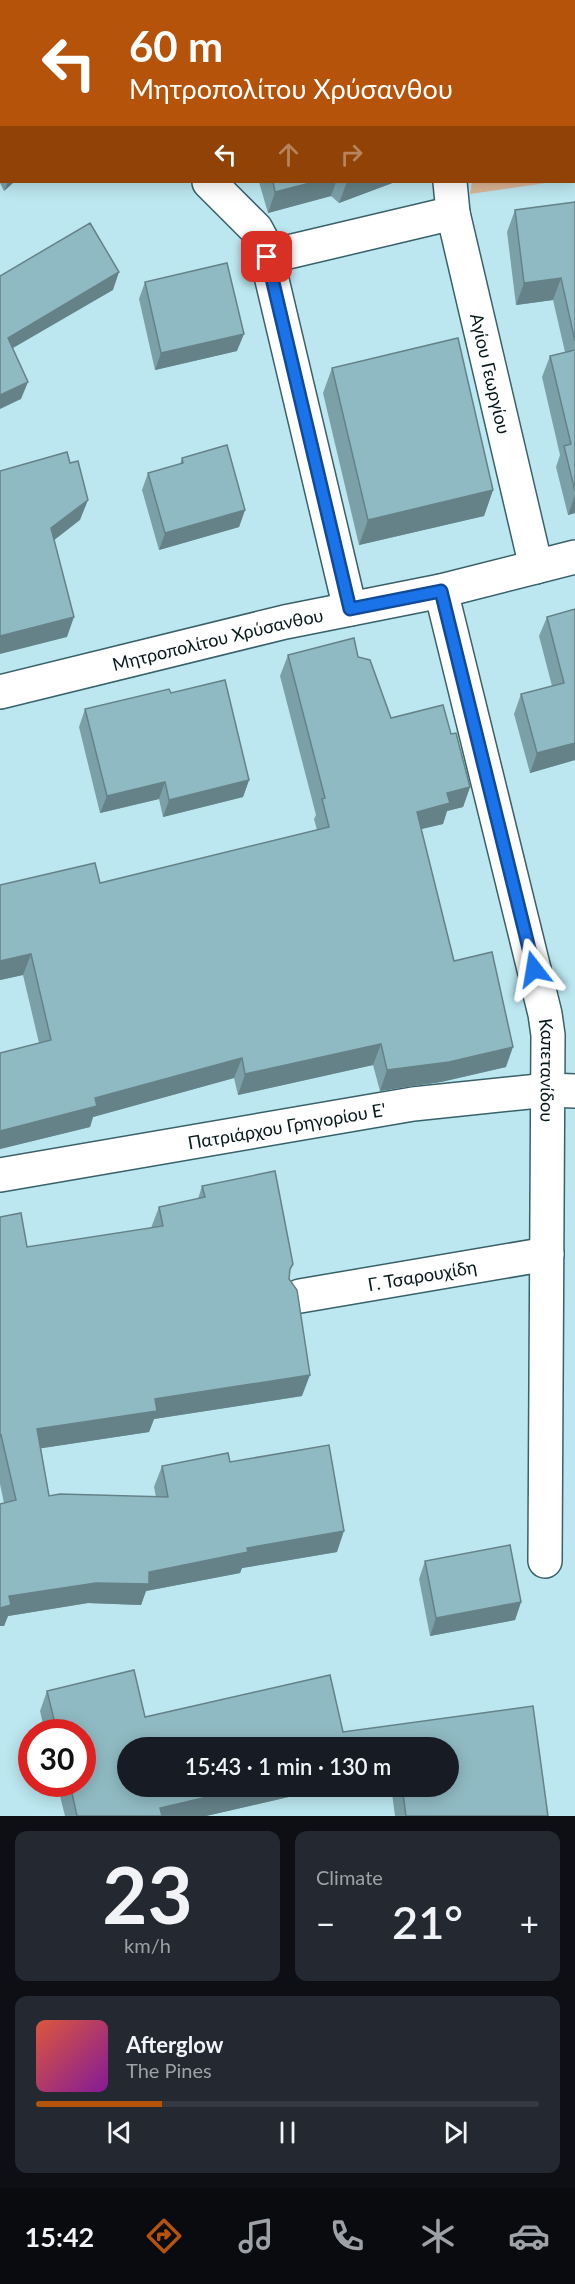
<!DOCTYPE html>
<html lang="en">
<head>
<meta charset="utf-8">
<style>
  :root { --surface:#171b24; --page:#242831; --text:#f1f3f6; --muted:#9ea1a6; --line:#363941; --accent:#b45309 }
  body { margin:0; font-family:Lato,sans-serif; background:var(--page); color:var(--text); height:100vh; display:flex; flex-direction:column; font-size:22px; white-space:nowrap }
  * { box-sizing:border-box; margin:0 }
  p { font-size:20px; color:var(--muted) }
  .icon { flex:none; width:33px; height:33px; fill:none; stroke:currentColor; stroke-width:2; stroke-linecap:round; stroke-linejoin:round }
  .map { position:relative; height:1816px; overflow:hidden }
  .drawer { display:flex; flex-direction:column; gap:15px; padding:15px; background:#0d0f14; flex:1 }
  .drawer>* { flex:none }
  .top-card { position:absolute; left:0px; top:0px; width:576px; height:183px; box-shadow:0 3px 15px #0003; background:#b45309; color:#fff; overflow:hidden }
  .speed { position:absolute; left:18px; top:1719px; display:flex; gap:12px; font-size:30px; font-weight:700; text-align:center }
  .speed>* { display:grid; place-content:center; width:78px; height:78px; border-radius:50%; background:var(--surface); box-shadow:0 3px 15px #0003; line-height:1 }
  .speed .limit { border:9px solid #d22; background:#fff; color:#111 }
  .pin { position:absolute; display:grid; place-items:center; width:51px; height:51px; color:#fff; margin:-26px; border-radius:12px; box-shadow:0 3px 9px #0006 }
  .me { position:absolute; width:66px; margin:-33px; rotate:346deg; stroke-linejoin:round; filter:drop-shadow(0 0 4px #0008) }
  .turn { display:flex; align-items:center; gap:21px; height:126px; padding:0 30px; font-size:27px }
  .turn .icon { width:78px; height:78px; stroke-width:2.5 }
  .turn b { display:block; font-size:42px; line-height:51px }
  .lanes { display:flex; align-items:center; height:57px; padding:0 30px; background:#0003; justify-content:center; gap:30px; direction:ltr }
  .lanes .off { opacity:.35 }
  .big { font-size:45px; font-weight:600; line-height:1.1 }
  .drawer .tile { flex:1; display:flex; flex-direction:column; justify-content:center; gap:9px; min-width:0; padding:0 21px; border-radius:12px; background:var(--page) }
  .drawer .dial { align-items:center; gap:0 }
  .dial b { font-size:78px; line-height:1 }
  .song { display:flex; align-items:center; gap:18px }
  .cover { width:72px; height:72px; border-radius:9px; background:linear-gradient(135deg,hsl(10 70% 55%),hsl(290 70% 35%)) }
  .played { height:6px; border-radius:3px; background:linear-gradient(90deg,var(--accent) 25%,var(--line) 25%) }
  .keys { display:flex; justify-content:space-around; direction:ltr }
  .heat { display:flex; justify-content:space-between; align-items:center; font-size:33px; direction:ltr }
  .drawer .tiles { flex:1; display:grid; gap:15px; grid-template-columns:1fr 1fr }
  .tile:last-child { grid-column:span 2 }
  .trip { position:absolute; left:117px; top:1737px; width:342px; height:60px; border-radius:30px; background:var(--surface); box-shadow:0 3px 15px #0003; font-weight:600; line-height:60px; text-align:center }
  .tab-bar { display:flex; height:96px; justify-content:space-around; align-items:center; background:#090b0e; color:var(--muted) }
  .tab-bar .icon { width:42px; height:42px }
  .tab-bar .on { color:var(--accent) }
  .tab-bar b { font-size:27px; color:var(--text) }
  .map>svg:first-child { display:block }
  .green { fill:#dbb597 }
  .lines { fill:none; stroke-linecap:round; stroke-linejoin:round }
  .minor-casing { stroke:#396169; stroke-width:36 }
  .minor { stroke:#fff; stroke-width:33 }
  .wall { fill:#7ca0a8 }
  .shaded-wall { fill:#658288 }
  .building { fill:#90bac3; stroke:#658288; stroke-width:1.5 }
  .route-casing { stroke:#114b97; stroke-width:15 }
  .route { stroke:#1a73e8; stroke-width:10 }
  .labels { text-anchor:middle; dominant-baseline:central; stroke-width:6; stroke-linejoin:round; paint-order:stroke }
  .street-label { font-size:18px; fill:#08191c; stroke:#c8f4fe }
</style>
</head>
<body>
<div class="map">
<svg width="575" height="1816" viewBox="0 0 575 1816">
  <rect width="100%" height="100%" fill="#bce7f0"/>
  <path class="green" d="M472,182H553L470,194Z"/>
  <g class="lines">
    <g class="minor-casing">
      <g id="minor">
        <path d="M27,0L28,2"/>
        <path d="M503,2V0"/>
        <path d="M209,182L256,229L263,242L350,609"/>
        <path id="s1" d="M450,182L453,213L536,567"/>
        <path d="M267,257L453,213"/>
        <path id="s2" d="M441,591L545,1014L548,1035L545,1561"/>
        <path id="s3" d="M0,692L285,622L441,591L575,557"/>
        <path id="s4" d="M0,1175L413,1104L548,1090L575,1091"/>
        <path id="s5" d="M300,1296L547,1254"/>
      </g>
    </g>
    <use href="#minor" class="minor"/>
  </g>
  <path class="wall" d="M82,0H188L189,2H81Z
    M225,0H335L332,2H226Z
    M0,30L2,31V182H14L4,191L0,183Z
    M259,182H395L339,203L331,196L268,213Z
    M575,202V513L568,515L556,467L560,455L542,377L550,356L565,352L553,300L516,305L507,232L515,210Z
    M145,282L237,351L155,370L139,299Z
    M332,368L493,490L484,516L359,545L323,393Z
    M182,458L245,510L239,527L159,550L142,490L148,473L180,464Z
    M575,609V760L530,773L514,714L521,694L552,686L539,636L547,617Z
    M288,655L358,657L391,718L451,734L470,787L463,807L447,811L443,824L421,829L454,961L506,1067L441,1082L380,1091L373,1065L238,1095L234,1078L93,1117L90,1127L0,1149V1053L39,1043L23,975L0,980V885L100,883L317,830L314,819L316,815L280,676Z
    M171,693L249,780L243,797L163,817L159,799L100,813L79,727L85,709Z
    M202,1186L290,1274L289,1279L302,1396L154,1419L149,1432L41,1448L49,1496L156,1497L154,1487L162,1466L230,1462L337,1552L242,1568L240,1573L146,1591L141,1605L88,1603L8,1616L4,1626V1503L0,1484V1217L27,1247L151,1228L159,1207L198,1199Z
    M425,1561L521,1602L515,1620L430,1636L419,1579Z
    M134,1670L145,1717L330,1675L343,1732L533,1706L548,1816H395L391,1786H448V1748H128V1786H336L206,1816H65L57,1784H82V1732H45L40,1711L47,1691Z"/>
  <path class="shaded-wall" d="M300,0H335L332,2H297Z
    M8,182H14L4,191Z
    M314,182H336L331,196L268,213L275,192Z
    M347,182H395L339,203Z
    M119,272L113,290L1,355L8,338Z
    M561,278L553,300L516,305L524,283Z
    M244,334L237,351L155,370L161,353Z
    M28,382L21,399L0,409V395Z
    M493,490L484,516L359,545L368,520Z
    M575,495V513L568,515Z
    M88,500L80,520L44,548L51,528Z
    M245,510L239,527L159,550L165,533Z
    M74,617L67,637L0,654V636Z
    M575,743V760L530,773L537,753Z
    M249,780L243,797L163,817L169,800Z
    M165,782L159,799L100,813L107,796Z
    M470,787L463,807L447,811L443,824L409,832L417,812L447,793Z
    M31,954L23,975L0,980V961Z
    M381,1044L373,1065L238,1095L245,1074Z
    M513,1047L506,1067L441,1082L380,1091L387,1070Z
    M242,1058L234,1078L93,1117L90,1127L0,1149V1131L95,1098Z
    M310,1375L302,1396L154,1419L149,1432L30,1450L37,1429L155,1399Z
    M344,1531L337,1552L242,1568L240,1573L146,1591L141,1605L88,1603L8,1616L4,1626H0V1608L9,1596L149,1572L247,1548Z
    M521,1602L515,1620L430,1636L436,1618Z
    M254,1786H336L206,1816H157L160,1808Z"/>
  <path class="building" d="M91,0H188L189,2H93Z
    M241,0H300L297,2H241Z
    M574,13H575L574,105Z
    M0,30L2,31V148L0,145Z
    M273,182H314L275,192Z
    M575,202V341L561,278L524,283L515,210Z
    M90,223L119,272L8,338L28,382L0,395V276Z
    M227,263L244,334L161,353L145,282Z
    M458,338L493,490L368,520L332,368Z
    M575,350V491L564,446L571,444L550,356Z
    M227,445L245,510L165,533L148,473L183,463L182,458Z
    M67,452L70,463L78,461L88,500L51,528L74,617L0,636V471Z
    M575,609V743L537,753L521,694L564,683L547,617Z
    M354,638L358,657L370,660L391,718L443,705L451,734L456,733L470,787L447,793L450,803L417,812L454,961L492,952L513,1047L449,1062L387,1070L381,1044L245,1074L242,1058L95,1098L97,1106L0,1131V1053L51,1040L31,954L0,961V885L95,863L100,883L329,827L322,799L325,798L288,655Z
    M225,680L249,780L169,800L165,782L107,796L85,709L169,689L171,693Z
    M275,1171L293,1264L290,1269L289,1279L297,1290L310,1375L155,1399L157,1411L37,1429L49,1496L60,1494L168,1497L162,1466L228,1453L230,1462L329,1445L344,1531L247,1548L248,1552L149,1572V1584L96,1583L9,1596L11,1605L0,1608V1504L16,1500L1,1435L0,1436V1217L21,1213L27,1247L163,1226L159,1207L205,1197L202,1186Z
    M510,1545L521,1602L436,1618L425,1561Z
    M134,1670L145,1717L330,1675L343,1732L533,1706L548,1816H406L402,1786H448V1748H128V1786H254L160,1808L162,1816H77L70,1784H82V1732H57L47,1691Z"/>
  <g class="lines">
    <g class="route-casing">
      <path id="route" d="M267,257L350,609L441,591L534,969"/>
    </g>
    <use href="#route" class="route"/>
  </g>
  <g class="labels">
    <g class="street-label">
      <text stroke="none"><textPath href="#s1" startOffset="196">Αγίου Γεωργίου</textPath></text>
      <text stroke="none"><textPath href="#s3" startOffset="224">Μητροπολίτου Χρύσανθου</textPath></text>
      <text stroke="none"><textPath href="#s2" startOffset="492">Καπετανίδου</textPath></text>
      <text stroke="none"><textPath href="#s4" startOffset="291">Πατριάρχου Γρηγορίου Ε'</textPath></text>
      <text stroke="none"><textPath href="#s5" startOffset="124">Γ. Τσαρουχίδη</textPath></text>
    </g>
  </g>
</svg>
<div class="speed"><div class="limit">30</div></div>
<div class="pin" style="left:267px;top:257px;background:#d93025"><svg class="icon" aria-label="arrive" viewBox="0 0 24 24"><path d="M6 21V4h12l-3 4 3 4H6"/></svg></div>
<svg class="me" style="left:534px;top:969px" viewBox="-20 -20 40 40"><path d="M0-17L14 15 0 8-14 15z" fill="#1a73e8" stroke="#fff" stroke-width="4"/></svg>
<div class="trip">15:43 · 1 min · 130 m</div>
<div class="top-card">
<div class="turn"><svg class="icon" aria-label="left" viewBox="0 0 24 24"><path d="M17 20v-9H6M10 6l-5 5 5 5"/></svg><div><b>60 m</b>Μητροπολίτου Χρύσανθου</div></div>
<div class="lanes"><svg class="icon" aria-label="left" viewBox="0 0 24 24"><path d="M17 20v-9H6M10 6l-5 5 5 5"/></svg><svg class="icon off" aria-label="ahead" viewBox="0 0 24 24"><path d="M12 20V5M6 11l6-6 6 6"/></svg><svg class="icon off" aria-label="right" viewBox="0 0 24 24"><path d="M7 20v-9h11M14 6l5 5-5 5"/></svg></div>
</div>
</div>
<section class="drawer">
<div class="tiles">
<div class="tile dial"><b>23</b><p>km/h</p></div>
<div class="tile"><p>Climate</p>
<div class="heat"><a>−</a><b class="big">21°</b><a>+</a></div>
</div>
<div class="tile">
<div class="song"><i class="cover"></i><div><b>Afterglow</b><p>The Pines</p></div></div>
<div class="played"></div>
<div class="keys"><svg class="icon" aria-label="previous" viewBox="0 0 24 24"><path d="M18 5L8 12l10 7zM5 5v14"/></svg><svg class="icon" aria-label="pause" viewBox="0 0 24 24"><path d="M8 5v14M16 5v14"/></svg><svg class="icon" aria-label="next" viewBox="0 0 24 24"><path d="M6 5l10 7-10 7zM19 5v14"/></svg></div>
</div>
</div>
</section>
<nav class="tab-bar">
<b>15:42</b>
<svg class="icon on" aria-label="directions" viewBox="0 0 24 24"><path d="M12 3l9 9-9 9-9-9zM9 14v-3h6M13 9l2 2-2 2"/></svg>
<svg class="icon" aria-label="music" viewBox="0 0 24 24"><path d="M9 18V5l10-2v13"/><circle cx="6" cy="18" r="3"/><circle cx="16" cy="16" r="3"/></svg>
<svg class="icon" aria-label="phone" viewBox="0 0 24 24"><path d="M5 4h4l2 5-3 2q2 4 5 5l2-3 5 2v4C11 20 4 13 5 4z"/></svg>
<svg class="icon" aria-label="climate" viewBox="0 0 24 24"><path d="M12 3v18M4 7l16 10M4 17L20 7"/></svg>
<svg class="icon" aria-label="car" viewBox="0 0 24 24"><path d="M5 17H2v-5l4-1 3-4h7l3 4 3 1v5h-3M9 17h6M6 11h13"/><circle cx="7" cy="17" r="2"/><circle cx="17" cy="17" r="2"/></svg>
</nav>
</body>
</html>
